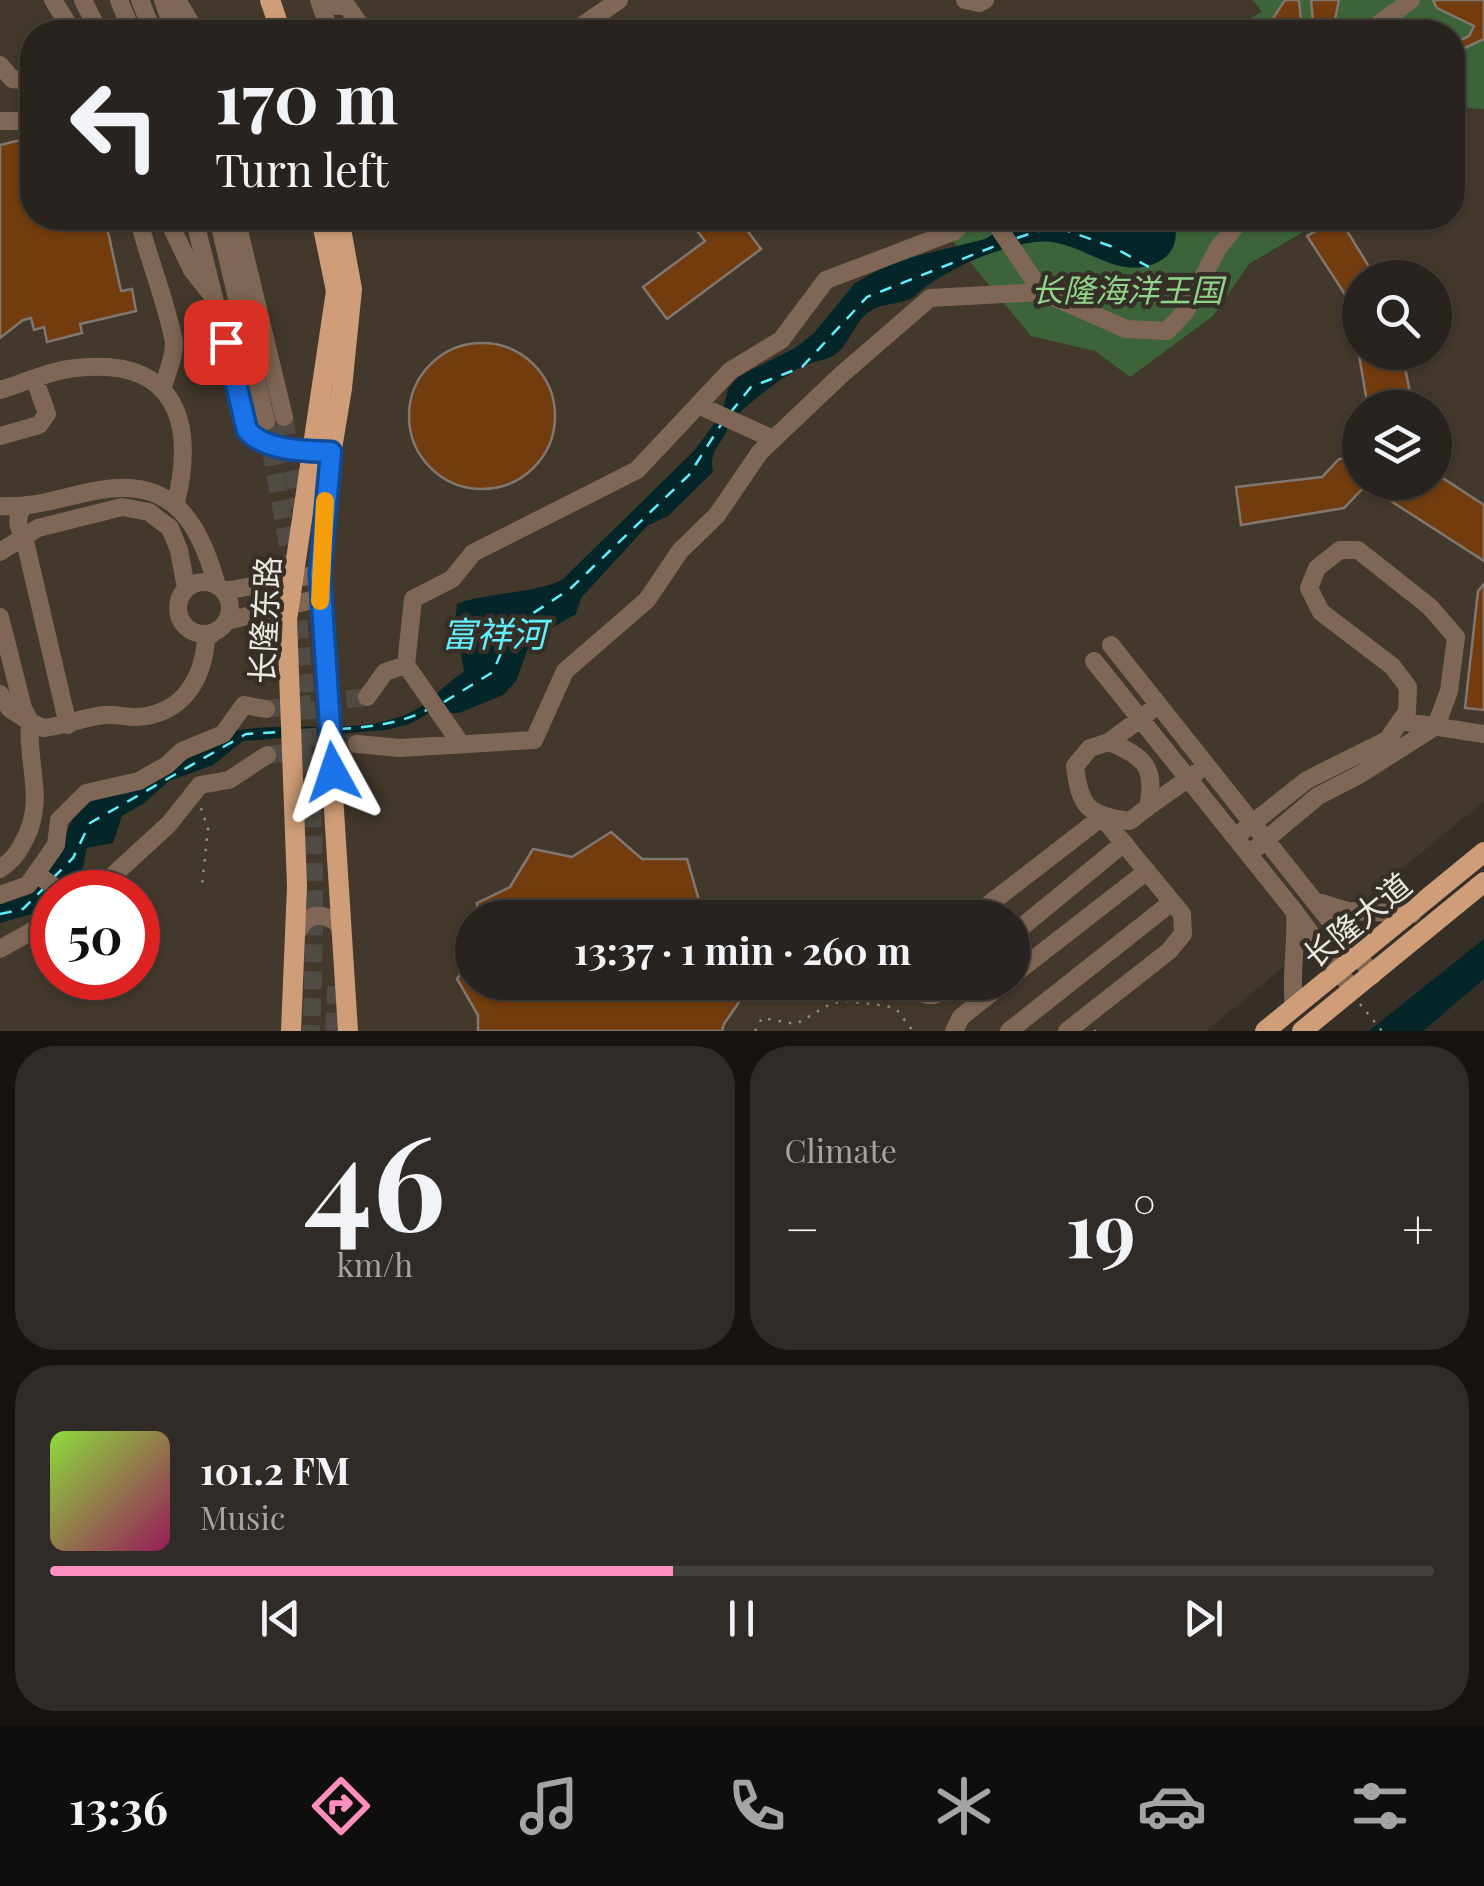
<!DOCTYPE html>
<html lang="en">
<head>
<meta charset="utf-8">
<style>
  :root { --surface:#28231e; --page:#302b27; --text:#f1f3f6; --muted:#a5a4a4; --line:#44403c; --accent:#fe8ebe }
  body { margin:0; font-family:"Playfair Display","Noto Sans SC",serif; background:var(--page); color:var(--text); height:100vh; display:flex; flex-direction:column; font-size:38px; white-space:nowrap }
  * { box-sizing:border-box; margin:0 }
  p { font-size:32px; color:var(--muted) }
  .icon { flex:none; width:55px; height:55px; fill:none; stroke:currentColor; stroke-width:2; stroke-linecap:round; stroke-linejoin:round }
  .map { position:relative; height:1031px; overflow:hidden }
  .details { display:flex; flex-direction:column; gap:15px; padding:15px; background:#161310; flex:1 }
  .details>* { flex:none }
  .hud { position:absolute; left:20px; top:20px; width:1445px; height:210px; border-radius:40px; box-shadow:0 2px 8px #0004,0 0 0 2px var(--line); background:#28231e; color:var(--text); overflow:hidden }
  .fabs { position:absolute; left:1342px; top:260px; display:grid; gap:20px }
  .fabs a { display:grid; place-items:center; width:110px; height:110px; border-radius:50%; background:var(--surface); box-shadow:0 2px 8px #0004,0 0 0 2px var(--line); font-size:50px }
  .speed { position:absolute; left:30px; top:870px; display:flex; gap:20px; font-size:50px; font-weight:700; text-align:center }
  .speed>* { display:grid; place-content:center; width:130px; height:130px; border-radius:50%; background:var(--surface); box-shadow:0 2px 8px #0004,0 0 0 2px var(--line); line-height:1 }
  .speed .limit { border:15px solid #d22; background:#fff; color:#111 }
  .pin { position:absolute; display:grid; place-items:center; width:85px; height:85px; color:#fff; margin:-42px; border-radius:20px; box-shadow:0 5px 15px #0006 }
  .me { position:absolute; width:110px; margin:-55px; rotate:355deg; stroke-linejoin:round; filter:drop-shadow(0 0 8px #0008) }
  .turn { display:flex; align-items:center; gap:35px; height:210px; padding:0 30px; font-size:45px }
  .turn .icon { width:130px; height:130px; stroke-width:2.5 }
  .turn b { display:block; font-size:70px; line-height:85px }
  .big { font-size:75px; font-weight:700; line-height:1.1 }
  .details .tile { flex:1; display:flex; flex-direction:column; justify-content:center; gap:15px; min-width:0; padding:0 35px; border-radius:40px; background:var(--page) }
  .details .dial { align-items:center; gap:0 }
  .dial b { font-size:130px; line-height:1 }
  .song { display:flex; align-items:center; gap:30px }
  .cover { width:120px; height:120px; border-radius:15px; background:linear-gradient(135deg,hsl(90 70% 55%),hsl(330 70% 35%)) }
  .played { height:10px; border-radius:5px; background:linear-gradient(90deg,var(--accent) 45%,var(--line) 45%) }
  .keys { display:flex; justify-content:space-around; direction:ltr }
  .heat { display:flex; justify-content:space-between; align-items:center; font-size:55px; direction:ltr }
  .details .tiles { flex:1; display:grid; gap:15px; grid-template-columns:1fr 1fr }
  .tile:last-child { grid-column:span 2 }
  .trip { position:absolute; left:455px; top:900px; width:575px; height:100px; border-radius:50px; background:var(--surface); box-shadow:0 2px 8px #0004,0 0 0 2px var(--line); font-weight:700; line-height:100px; text-align:center }
  .tabs { display:flex; height:160px; justify-content:space-around; align-items:center; background:#100e0c; color:var(--muted) }
  .tabs .icon { width:70px; height:70px }
  .tabs .current { color:var(--accent) }
  .tabs b { font-size:45px; color:var(--text) }
  .map>svg:first-child { display:block }
  .built { fill:#42382b; fill-rule:evenodd }
  .green { fill:#3d6439 }
  .water { fill:#052629 }
  .lines { fill:none; stroke-linecap:round; stroke-linejoin:round }
  .ferry { stroke:#60f0fd; stroke-width:2.5; stroke-dasharray:12 10; stroke-linecap:butt }
  .building { fill:#723c0e; stroke:#817771; stroke-width:2.5 }
  .minor-tunnel { stroke:#504b44; stroke-width:18; stroke-dasharray:18 9; stroke-linecap:butt }
  .path { stroke:#928d87; stroke-width:2.5; stroke-dasharray:2.5 8; stroke-linecap:butt }
  .minor { stroke:#806755; stroke-width:18 }
  .major { stroke:#cf9d77; stroke-width:20 }
  .route-casing { stroke:#114b97; stroke-width:25 }
  .route { stroke:#1a73e8; stroke-width:18 }
  .slow { stroke:#f59e0b; stroke-width:18 }
  .labels { text-anchor:middle; dominant-baseline:central; stroke-width:9; stroke-linejoin:round; paint-order:stroke }
  .park-label { font-size:32px; font-style:italic; fill:#90d489; stroke:#352f28 }
  .street-label { font-size:32px; fill:#ebe7e2; stroke:#352f28 }
  .water-label { font-size:35px; font-style:italic; fill:#60f0fd; stroke:#352f28 }
</style>
</head>
<body>
<div class="map">
<svg width="1484" height="1031" viewBox="0 0 1484 1031">
  <rect width="100%" height="100%" fill="#352f28"/>
  <path class="built" d="M0,0H1484V801L1206,1031H0ZM32,32H1452V218H32ZM1360,278H1435V352H1360ZM1360,408H1435V482H1360ZM52,892H138V978H52ZM472,918H1012V982H472Z"/>
  <path class="green" d="M1253,0H1484V109L1465,108L1453,148L1452,32H1223L1262,12Z
    M934,218H1327L1249,264L1213,316L1130,377L1095,351L1031,336Z"/>
  <path class="water" d="M1020,218H1175C1177,237 1177,252 1158,262C1114,284 1081,236 1035,242C998,247 954,266 924,288C919,291 917,295 912,298C899,305 880,303 869,312C855,321 850,343 836,354C826,361 812,361 801,367C776,381 749,403 729,423C724,444 708,449 713,472L668,516L647,526L581,598L576,614L531,640L516,681L503,695L459,713H429L410,724L386,730L243,741L213,765L169,781L144,803L122,816L113,843L87,848L81,876L61,881L39,912L0,923V903C43,891 51,866 68,829C72,820 77,809 85,804C103,794 127,796 144,787C175,772 200,737 234,731C291,720 355,737 409,713C430,704 444,684 464,672L455,620L457,604C491,591 529,595 562,580L694,451L722,413L728,389L738,377L795,348L814,333L855,283L893,262L985,239Z
    M1484,939V979L1423,1031H1369Z"/>
  <g class="lines">
    <path class="ferry" d="M1017,238L1054,226L1113,247L1149,267
      M730,413L751,387L802,367L867,297L1000,244
      M444,702L493,672L512,627L570,589L689,475L722,423
      M339,729C370,727 399,724 427,710
      M299,731L321,730
      M53,878L73,858L90,823L246,734L281,732
      M0,914L23,909L44,888"/>
  </g>
  <path class="building" d="M1285,0H1299L1302,32H1272V20Z
    M1311,0H1339L1334,24L1324,32H1314Z
    M1433,0H1484V39L1458,51V67L1452,66V44L1469,36L1474,26L1437,8Z
    M1405,23H1414L1431,32H1402Z
    M32,137V218H105L121,291L132,289L136,311L80,324L82,333L47,342L44,327L34,330L31,318L23,320L0,338V145Z
    M687,218H738L761,249L667,319L643,287L705,241Z
    M1339,218L1376,278H1360V352H1402L1413,408H1368L1350,302L1307,236Z
    M409 416a73 73 0 1 1 146 0a73 73 0 1 1-146 0Z
    M1360,458V482H1435V473L1484,505V561L1366,485L1344,508L1241,525L1236,487L1322,477L1339,459Z
    M1484,584V710L1465,708L1478,591Z
    M611,832L642,859H687L699,900L730,918H477V903L510,887L533,849L572,857Z
    M472,954V982H739L744,995L724,1024L722,1031H478V1015L457,979Z"/>
  <g class="lines">
    <path class="minor-tunnel" d="M284,417L300,508
      M266,421L291,563
      M295,594C313,739 318,886 311,1031
      M266,709L367,697
      M267,755L357,744
      M334,1031L337,977"/>
    <path class="path" d="M201,808L208,829L202,885
      M1360,1004L1382,1031
      M755,1031L762,1018L796,1024L832,1003L847,1001L887,1006L897,1010L913,1031
      M1094,1031H1096"/>
    <path class="minor" d="M53,0L73,32
      M83,0L99,32
      M119,0L132,32
      M140,0L153,32
      M163,0L174,32
      M177,0L196,32
      M319,0L330,32
      M324,0L333,6L346,5L365,32
      M965,0L979,3L985,0
      M573,32L619,0
      M1368,32L1411,0
      M0,65L12,79L32,81
      M0,121H32
      M138,218C149,259 164,296 173,337C177,352 166,375 162,390
      M167,218L192,270L211,294
      M194,218L247,430C262,450 302,451 325,452
      M218,218L266,421
      M236,218L284,417
      M992,218L1042,292
      M0,390C24,383 51,370 76,368C174,357 196,419 176,503
      M698,405L773,439
      M0,436L39,425L47,414L35,380
      M0,506C38,508 64,496 100,490C174,477 200,524 217,586
      M23,507C16,518 17,526 24,537L68,725
      M0,552L38,528L122,507L149,512L170,528L179,550L186,588
      M178 608a26 26 0 1 1 52 0a26 26 0 1 1-52 0Z
      M224,591L319,574
      M0,617L23,708L30,722L43,728C64,726 84,717 104,715C114,714 125,717 136,717C182,715 203,680 206,639L213,633
      M227,621L320,598
      M1111,645L1373,975
      M1094,661L1295,912L1352,989
      M406,665L461,744
      M0,694L10,709L30,722C26,763 46,799 25,839C18,853 13,860 0,869
      M367,697L385,672L406,665L413,599L452,579L473,553L637,470L730,371L781,340L826,280L955,231L967,218
      M1400,721L1484,734
      M1109,742C1145,757 1156,767 1148,807L1130,821C1089,815 1080,809 1075,766L1090,748L1109,742L1149,712
      M357,744L400,748L534,740L565,671L647,600L680,551L717,515L760,452L841,375L930,298L1042,292L1126,329L1167,331L1185,312L1218,248L1242,218
      M1148,807L1196,773
      M1235,837L1307,780L1387,740L1407,712L1408,687L1392,666L1321,612L1309,588L1317,568L1340,550H1358L1430,607L1456,637L1449,691L1436,726L1359,775L1318,796L1249,854
      M36,874L62,892
      M95,892L169,824L200,785L229,780L267,755
      M0,895L28,885L56,845L59,820L86,793L139,781L167,765L182,751L223,734L244,705L266,709
      M1315,901L1348,911L1412,914
      M971,918L1102,817L1182,914L1183,934L1169,951L1067,1031
      M1012,935L1124,843
      M295,938C303,914 320,909 340,925L341,936
      M0,949L52,920
      M1012,976L1147,871
      M911,982L914,990C932,1000 939,995 954,982
      M1294,1007C1290,975 1297,945 1295,912
      M954,1031L961,1017L1005,982
      M1009,1031L1172,902"/>
    <path class="major" d="M270,0L281,32
      M339,218L352,289L342,388L328,473L319,574L348,1031
      M291,1031L297,886L287,620L336,291L321,218
      M1265,1031L1484,852
      M1302,1031L1484,882"/>
  </g>
  <g class="lines">
    <g class="route-casing">
      <path id="route" d="M226,342L247,430C264,451 305,451 331,452L320,574L333,772"/>
    </g>
    <use href="#route" class="route"/>
    <path class="slow" d="M320,601L325,501"/>
  </g>
  <g class="labels">
    <g class="park-label">
      <text x="1127" y="288">长隆海洋王国</text>
    </g>
    <g class="street-label">
      <text transform="translate(263 620) rotate(-87)">长隆东路</text>
      <text transform="translate(1356 919) rotate(-39)">长隆大道</text>
    </g>
    <g class="water-label">
      <text x="494" y="632">富祥河</text>
    </g>
  </g>
</svg>
<div class="fabs">
<a><svg class="icon" aria-label="search" viewBox="0 0 24 24"><circle cx="10" cy="10" r="6"/><path d="M15 15l6 6"/></svg></a>
<a><svg class="icon" aria-label="layers" viewBox="0 0 24 24"><path d="M12 4l9 5-9 5-9-5zM3 14l9 5 9-5"/></svg></a>
</div>
<div class="speed"><div class="limit">50</div></div>
<div class="pin" style="left:226px;top:342px;background:#d93025"><svg class="icon" aria-label="arrive" viewBox="0 0 24 24"><path d="M6 21V4h12l-3 4 3 4H6"/></svg></div>
<svg class="me" style="left:333px;top:772px" viewBox="-20 -20 40 40"><path d="M0-17L14 15 0 8-14 15z" fill="#1a73e8" stroke="#fff" stroke-width="4"/></svg>
<div class="trip">13:37 · 1 min · 260 m</div>
<div class="hud">
<div class="turn"><svg class="icon" aria-label="left" viewBox="0 0 24 24"><path d="M17 20v-9H6M10 6l-5 5 5 5"/></svg><div><b>170 m</b>Turn left</div></div>
</div>
</div>
<section class="details">
<div class="tiles">
<div class="tile dial"><b>46</b><p>km/h</p></div>
<div class="tile"><p>Climate</p>
<div class="heat"><a>−</a><b class="big">19°</b><a>+</a></div>
</div>
<div class="tile">
<div class="song"><i class="cover"></i><div><b>101.2 FM</b><p>Music</p></div></div>
<div class="played"></div>
<div class="keys"><svg class="icon" aria-label="previous" viewBox="0 0 24 24"><path d="M18 5L8 12l10 7zM5 5v14"/></svg><svg class="icon" aria-label="pause" viewBox="0 0 24 24"><path d="M8 5v14M16 5v14"/></svg><svg class="icon" aria-label="next" viewBox="0 0 24 24"><path d="M6 5l10 7-10 7zM19 5v14"/></svg></div>
</div>
</div>
</section>
<nav class="tabs">
<b>13:36</b>
<svg class="icon current" aria-label="directions" viewBox="0 0 24 24"><path d="M12 3l9 9-9 9-9-9zM9 14v-3h6M13 9l2 2-2 2"/></svg>
<svg class="icon" aria-label="music" viewBox="0 0 24 24"><path d="M9 18V5l10-2v13"/><circle cx="6" cy="18" r="3"/><circle cx="16" cy="16" r="3"/></svg>
<svg class="icon" aria-label="phone" viewBox="0 0 24 24"><path d="M5 4h4l2 5-3 2q2 4 5 5l2-3 5 2v4C11 20 4 13 5 4z"/></svg>
<svg class="icon" aria-label="climate" viewBox="0 0 24 24"><path d="M12 3v18M4 7l16 10M4 17L20 7"/></svg>
<svg class="icon" aria-label="car" viewBox="0 0 24 24"><path d="M5 17H2v-5l4-1 3-4h7l3 4 3 1v5h-3M9 17h6M6 11h13"/><circle cx="7" cy="17" r="2"/><circle cx="17" cy="17" r="2"/></svg>
<svg class="icon" aria-label="filters" viewBox="0 0 24 24"><path d="M4 7h16M4 17h16"/><circle cx="9" cy="7" r="2"/><circle cx="15" cy="17" r="2"/></svg>
</nav>
</body>
</html>
